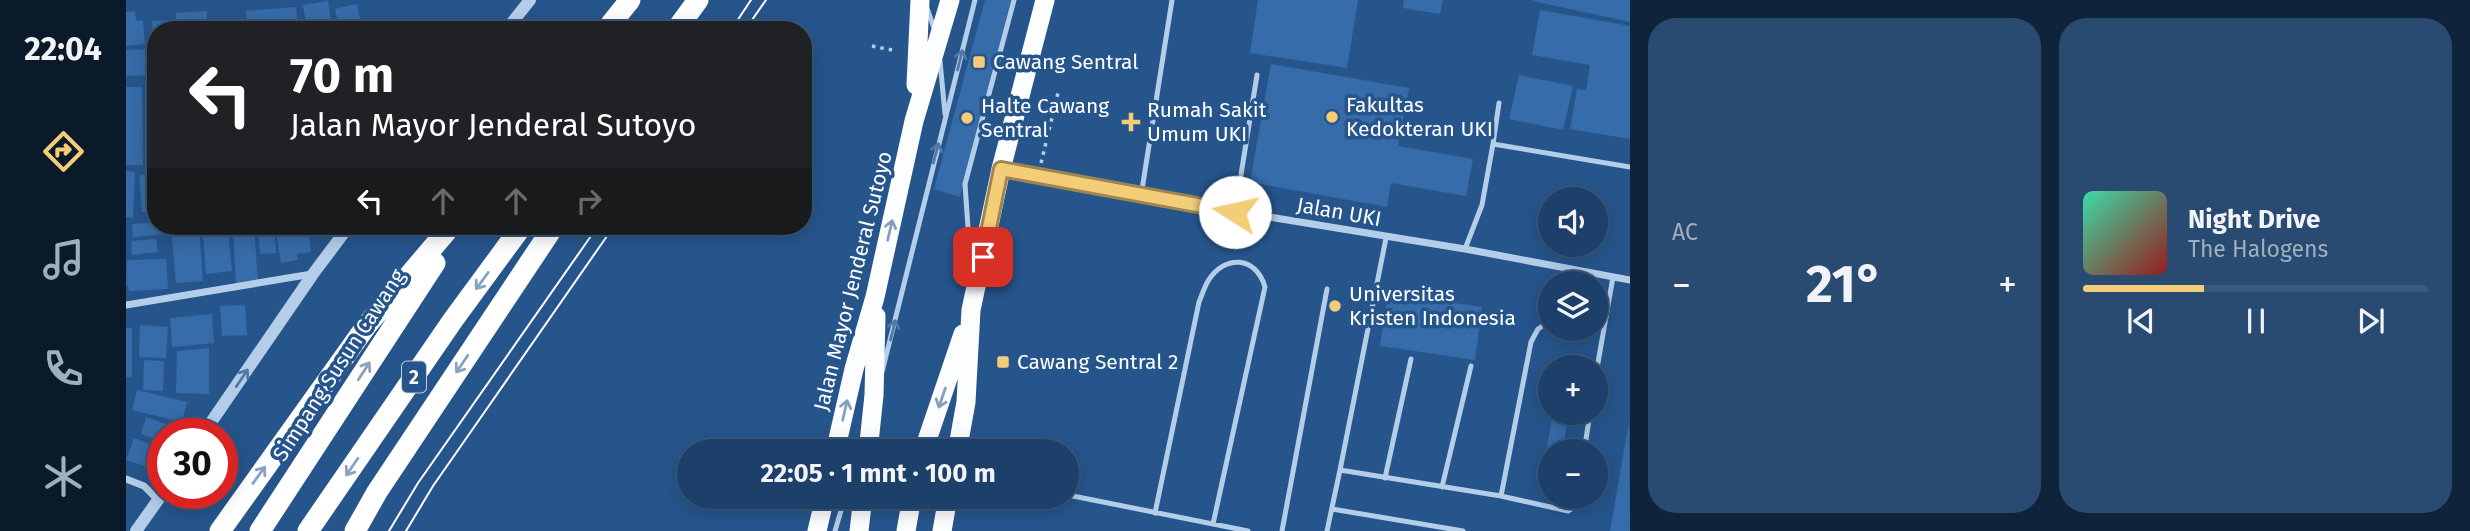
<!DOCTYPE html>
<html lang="id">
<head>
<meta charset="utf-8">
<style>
  :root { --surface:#1c4069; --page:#294b71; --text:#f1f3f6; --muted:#a0afc0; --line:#3a597d; --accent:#f4cd79 }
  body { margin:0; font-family:"Fira Sans",sans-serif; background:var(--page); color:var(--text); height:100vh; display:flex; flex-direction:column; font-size:26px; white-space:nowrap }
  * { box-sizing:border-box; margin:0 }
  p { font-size:23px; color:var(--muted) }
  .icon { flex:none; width:38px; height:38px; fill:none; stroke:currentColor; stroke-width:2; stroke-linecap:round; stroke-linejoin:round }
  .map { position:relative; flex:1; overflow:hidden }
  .side { display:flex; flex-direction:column; gap:18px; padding:18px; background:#0f233a; width:840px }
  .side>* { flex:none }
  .hud { position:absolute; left:21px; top:21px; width:665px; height:214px; border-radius:28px; box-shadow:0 4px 18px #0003,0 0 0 2px var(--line); background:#202124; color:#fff; overflow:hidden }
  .fabs { position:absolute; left:1412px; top:187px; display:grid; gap:14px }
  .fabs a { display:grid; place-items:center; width:70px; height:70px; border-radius:50%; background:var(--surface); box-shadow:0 4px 18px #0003,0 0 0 2px var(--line); font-size:35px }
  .speed { position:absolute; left:21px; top:418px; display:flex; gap:14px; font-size:35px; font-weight:700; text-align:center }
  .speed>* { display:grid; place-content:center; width:91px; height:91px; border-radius:50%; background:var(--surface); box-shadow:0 4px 18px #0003,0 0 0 2px var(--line); line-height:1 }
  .speed .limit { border:10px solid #d22; background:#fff; color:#111 }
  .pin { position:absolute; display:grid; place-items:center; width:60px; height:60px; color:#fff; margin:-30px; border-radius:14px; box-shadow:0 4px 10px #0006 }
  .me { position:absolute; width:77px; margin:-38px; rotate:280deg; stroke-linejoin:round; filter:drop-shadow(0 0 5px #0008) }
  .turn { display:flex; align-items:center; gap:24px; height:147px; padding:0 28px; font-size:32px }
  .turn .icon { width:91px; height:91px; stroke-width:2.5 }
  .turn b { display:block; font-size:49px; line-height:60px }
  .lanes { display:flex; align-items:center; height:66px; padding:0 28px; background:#0003; justify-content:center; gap:35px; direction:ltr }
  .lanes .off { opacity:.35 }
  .big { font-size:52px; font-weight:700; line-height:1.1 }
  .side .card { flex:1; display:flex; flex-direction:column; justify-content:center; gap:10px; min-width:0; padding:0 24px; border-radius:28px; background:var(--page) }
  .song { display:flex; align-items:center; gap:21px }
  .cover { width:84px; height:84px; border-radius:10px; background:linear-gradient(135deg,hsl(160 70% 55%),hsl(0 70% 35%)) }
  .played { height:7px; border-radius:4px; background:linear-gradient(90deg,var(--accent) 35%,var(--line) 35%) }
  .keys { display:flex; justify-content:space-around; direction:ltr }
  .heat { display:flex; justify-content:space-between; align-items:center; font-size:38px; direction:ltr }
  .side .tiles { flex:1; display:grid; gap:18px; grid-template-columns:repeat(2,1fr) }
  .trip { position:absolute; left:551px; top:439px; width:402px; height:70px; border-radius:35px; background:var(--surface); box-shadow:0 4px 18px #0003,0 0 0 2px var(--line); font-weight:700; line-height:70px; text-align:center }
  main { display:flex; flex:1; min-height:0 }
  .dock { display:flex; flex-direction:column; width:126px; justify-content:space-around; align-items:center; background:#0b1a2a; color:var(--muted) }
  .dock .icon { width:49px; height:49px }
  .dock .active { color:var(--accent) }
  .dock b { font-size:32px; color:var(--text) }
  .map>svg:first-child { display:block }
  .building { fill:#366ca9 }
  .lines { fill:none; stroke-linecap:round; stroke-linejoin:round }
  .path { stroke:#b4ceea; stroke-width:3.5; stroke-dasharray:3.5 5; stroke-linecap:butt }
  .service { stroke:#b4ceea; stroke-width:5 }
  .minor { stroke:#b4ceea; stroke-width:7 }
  .tertiary { stroke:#b4ceea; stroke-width:12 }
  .trunk { stroke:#fcfdfe; stroke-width:19 }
  .motorway { stroke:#fff; stroke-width:21 }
  .tram { stroke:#fff; stroke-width:2 }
  .oneway { stroke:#5179a8 }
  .oneway2 { stroke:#86a1bf }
  .oneway3 { stroke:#88a2c0 }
  .route-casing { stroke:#9f854f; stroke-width:18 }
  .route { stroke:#f4cd79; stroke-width:12 }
  .poi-dot { fill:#f4cd79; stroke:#26558c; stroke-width:2.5 }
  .labels { text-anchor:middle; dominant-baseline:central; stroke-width:7; stroke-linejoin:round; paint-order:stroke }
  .shield { fill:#26558c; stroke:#beccdc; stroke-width:2 }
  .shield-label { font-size:19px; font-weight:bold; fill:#fff }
  .poi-label { font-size:21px; fill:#fff; stroke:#26558c; text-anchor:start }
  .street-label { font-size:21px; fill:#fff; stroke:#26558c }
</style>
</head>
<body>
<main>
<nav class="dock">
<b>22:04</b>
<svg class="icon active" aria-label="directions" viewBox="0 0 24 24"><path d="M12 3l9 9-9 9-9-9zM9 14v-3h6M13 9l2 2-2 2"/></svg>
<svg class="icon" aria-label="music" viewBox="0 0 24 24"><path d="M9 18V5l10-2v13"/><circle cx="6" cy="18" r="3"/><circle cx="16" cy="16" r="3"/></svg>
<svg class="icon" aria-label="phone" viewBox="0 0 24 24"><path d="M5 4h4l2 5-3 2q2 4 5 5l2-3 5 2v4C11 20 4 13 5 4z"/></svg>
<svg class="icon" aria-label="climate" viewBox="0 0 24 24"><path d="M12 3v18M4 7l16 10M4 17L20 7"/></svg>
</nav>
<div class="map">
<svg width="1504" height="531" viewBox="0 0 1504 531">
  <rect width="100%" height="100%" fill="#26558c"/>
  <path class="building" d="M859,0H885L834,197L808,189Z
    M1132,0H1232L1221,68L1124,53Z
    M1278,0H1317L1314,14L1277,8Z
    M1407,0H1504V22L1407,1Z
    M202,1L206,30H181L177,5Z
    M231,4L236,30H213L209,9Z
    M170,7L172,30H121L120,11Z
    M1414,10L1504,26V139L1444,129L1451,89L1460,90L1464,65L1406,55Z
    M9,11L10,21H17L19,44L0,46V12Z
    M81,11V30H50V13Z
    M46,20L47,30H30V60H28L26,21Z
    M24,49L25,75L0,76V50Z
    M1145,64L1283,88L1272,146L1347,159L1340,196L1265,183L1261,207L1124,182Z
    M1393,75L1447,86L1437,130L1383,119Z
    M0,87H16L17,165H0Z
    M0,171L9,172L7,218L0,217Z
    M30,174V211L16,212L13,175Z
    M30,222V226H38V234L7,237L6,224Z
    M73,226L77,281L50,283L45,228Z
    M107,226H128L132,282L110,284Z
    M131,226H148L150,253L134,254Z
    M149,226H186L187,230L182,232L185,252L171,254L172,260L155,263Z
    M102,232L106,271L80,274L77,234Z
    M30,239L32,252L6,255L5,241Z
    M40,259L42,289L3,291L2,285H0L1,260Z
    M1262,293L1356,307L1349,360L1254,346Z
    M119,305L121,335L96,336L94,306Z
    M86,314L88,343L46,347L44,318Z
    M14,325L42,327L40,358L13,357Z
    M0,328H6V377H0Z
    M83,348V394L50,393L51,351Z
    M18,360L38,361L37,391L17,390Z
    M11,390L61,402L56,422L6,410Z
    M1427,413H1443L1436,452H1424V489L1414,487Z
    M20,417L54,429L52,434H37V442L15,434Z
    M1503,422L1504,531H1484Z
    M8,438L27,445L19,466L0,460Z"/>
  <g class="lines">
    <path class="path" d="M746,46L771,51
      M915,163L932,93"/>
    <path class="service" d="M801,8L809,31
      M814,61L819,114
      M1367,144L1373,103
      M1015,196L1046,0
      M1109,212L1131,75
      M1339,249L1356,205L1367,144L1504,167
      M845,272L839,184L888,0
      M756,372L849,0
      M1470,374L1487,277
      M1458,452L1464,413
      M1214,470L1260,238
      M1259,478L1285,359
      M1316,487L1345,366
      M942,495L1122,531
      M1375,496L1405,342L1412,329L1424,321
      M1206,509L1337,531
      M1029,513L1073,302C1076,295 1078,288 1082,281C1099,254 1130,256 1139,287L1087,524
      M709,531L719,497
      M1156,531L1201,289
      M1201,531L1214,470L1375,496L1442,511L1449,507L1451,497"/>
    <path class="minor" d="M875,169L1015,196L1339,249L1504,280
      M0,305L186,274
      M0,479L18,486L32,500"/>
    <path class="tertiary" d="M380,30L404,0
      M77,434L187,274L223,226
      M10,531L37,493"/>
    <path class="trunk" d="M790,85L794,0
      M709,452L728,369L749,297L788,121L824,0
      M742,452L748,395L750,316
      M797,452L837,334
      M831,452L840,402L845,310L875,169L919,0
      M691,531L699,497
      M733,531L737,497
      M780,531L786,497
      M816,531L822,497"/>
    <path class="motorway" d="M480,30L504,0
      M550,30L572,0
      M94,531L241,325L325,226
      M134,531L309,263
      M182,531L327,320L396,226
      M229,531L251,492L428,226"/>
    <path class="tram" d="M605,30L625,0
      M619,30L640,0
      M263,531L292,483L472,226
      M280,531L307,486L488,226"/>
  </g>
  <defs><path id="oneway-shaft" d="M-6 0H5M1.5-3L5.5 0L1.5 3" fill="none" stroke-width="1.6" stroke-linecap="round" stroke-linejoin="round" transform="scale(1.75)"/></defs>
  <g class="oneway">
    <use href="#oneway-shaft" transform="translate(834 60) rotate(-76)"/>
    <use href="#oneway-shaft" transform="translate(810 153) rotate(-75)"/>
    <use href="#oneway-shaft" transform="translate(767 330) rotate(-76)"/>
    <use href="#oneway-shaft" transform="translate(116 378) rotate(-56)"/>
  </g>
  <g class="oneway2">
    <use href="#oneway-shaft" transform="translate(764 230) rotate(-77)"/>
    <use href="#oneway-shaft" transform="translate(816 398) rotate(109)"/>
    <use href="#oneway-shaft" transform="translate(719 410) rotate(-77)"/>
  </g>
  <g class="oneway3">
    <use href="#oneway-shaft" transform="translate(356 281) rotate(126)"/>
    <use href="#oneway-shaft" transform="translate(336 364) rotate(124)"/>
    <use href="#oneway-shaft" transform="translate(238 371) rotate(-57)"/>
    <use href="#oneway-shaft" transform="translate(226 467) rotate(124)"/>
    <use href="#oneway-shaft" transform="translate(133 475) rotate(-54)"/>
  </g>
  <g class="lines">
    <g class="route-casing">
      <path id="route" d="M857,257L875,169L1109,212"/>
    </g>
    <use href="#route" class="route"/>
  </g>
  <g class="poi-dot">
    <rect x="846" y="55" width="14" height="14" rx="3.5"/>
    <circle cx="1206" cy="117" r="7"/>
    <circle cx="841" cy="118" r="7"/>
    <path d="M1001.5 111.5h7v7h7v7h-7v7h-7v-7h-7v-7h7z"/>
    <circle cx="1209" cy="306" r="7"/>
    <rect x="870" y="355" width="14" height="14" rx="3.5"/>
  </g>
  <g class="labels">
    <rect class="shield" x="276" y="361.5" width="24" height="31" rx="5"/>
    <g class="shield-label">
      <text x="288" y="377">2</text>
    </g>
    <g class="poi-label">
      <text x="867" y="62">Cawang Sentral</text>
      <text x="1220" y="105">Fakultas<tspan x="1220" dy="24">Kedokteran UKI</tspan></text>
      <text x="855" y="106">Halte Cawang<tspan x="855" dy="24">Sentral</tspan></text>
      <text x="1021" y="110">Rumah Sakit<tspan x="1021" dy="24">Umum UKI</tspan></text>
      <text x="1223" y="294">Universitas<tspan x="1223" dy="24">Kristen Indonesia</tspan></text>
      <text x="891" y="362">Cawang Sentral 2</text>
    </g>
    <g class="street-label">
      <text transform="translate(1213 212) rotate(10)">Jalan UKI</text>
      <text transform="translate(727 281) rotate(-76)">Jalan Mayor Jenderal Sutoyo</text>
      <text transform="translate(213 365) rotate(-57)">Simpang Susun Cawang</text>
    </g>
  </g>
</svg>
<div class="fabs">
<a><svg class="icon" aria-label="sound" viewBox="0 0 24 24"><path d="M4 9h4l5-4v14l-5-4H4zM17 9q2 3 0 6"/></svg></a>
<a><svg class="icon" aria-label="layers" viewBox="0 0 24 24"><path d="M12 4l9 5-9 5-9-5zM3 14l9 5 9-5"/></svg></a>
<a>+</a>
<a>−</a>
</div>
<div class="speed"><div class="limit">30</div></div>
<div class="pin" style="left:857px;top:257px;background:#d93025"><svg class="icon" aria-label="arrive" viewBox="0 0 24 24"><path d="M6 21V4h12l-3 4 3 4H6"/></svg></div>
<svg class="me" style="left:1109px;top:212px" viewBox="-20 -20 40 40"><circle r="19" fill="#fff"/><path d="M0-13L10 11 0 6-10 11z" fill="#f4cd79"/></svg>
<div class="trip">22:05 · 1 mnt · 100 m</div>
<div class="hud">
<div class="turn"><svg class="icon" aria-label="left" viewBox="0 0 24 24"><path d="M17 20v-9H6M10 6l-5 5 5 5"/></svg><div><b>70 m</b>Jalan Mayor Jenderal Sutoyo</div></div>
<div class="lanes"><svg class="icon" aria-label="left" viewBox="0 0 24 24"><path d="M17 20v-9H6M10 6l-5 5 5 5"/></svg><svg class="icon off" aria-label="ahead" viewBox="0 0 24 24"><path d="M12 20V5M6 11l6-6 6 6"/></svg><svg class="icon off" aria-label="ahead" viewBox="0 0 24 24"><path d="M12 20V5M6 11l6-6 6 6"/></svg><svg class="icon off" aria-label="right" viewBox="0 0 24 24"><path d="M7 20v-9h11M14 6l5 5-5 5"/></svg></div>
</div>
</div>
<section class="side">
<div class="tiles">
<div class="card"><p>AC</p>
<div class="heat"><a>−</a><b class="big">21°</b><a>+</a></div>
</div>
<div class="card">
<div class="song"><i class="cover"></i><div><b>Night Drive</b><p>The Halogens</p></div></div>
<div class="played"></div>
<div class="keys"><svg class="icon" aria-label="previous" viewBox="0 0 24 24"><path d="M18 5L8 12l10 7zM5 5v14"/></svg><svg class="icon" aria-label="pause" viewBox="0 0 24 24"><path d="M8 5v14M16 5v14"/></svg><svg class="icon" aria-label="next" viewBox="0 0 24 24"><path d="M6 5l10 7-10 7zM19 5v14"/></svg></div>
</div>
</div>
</section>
</main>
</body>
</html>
